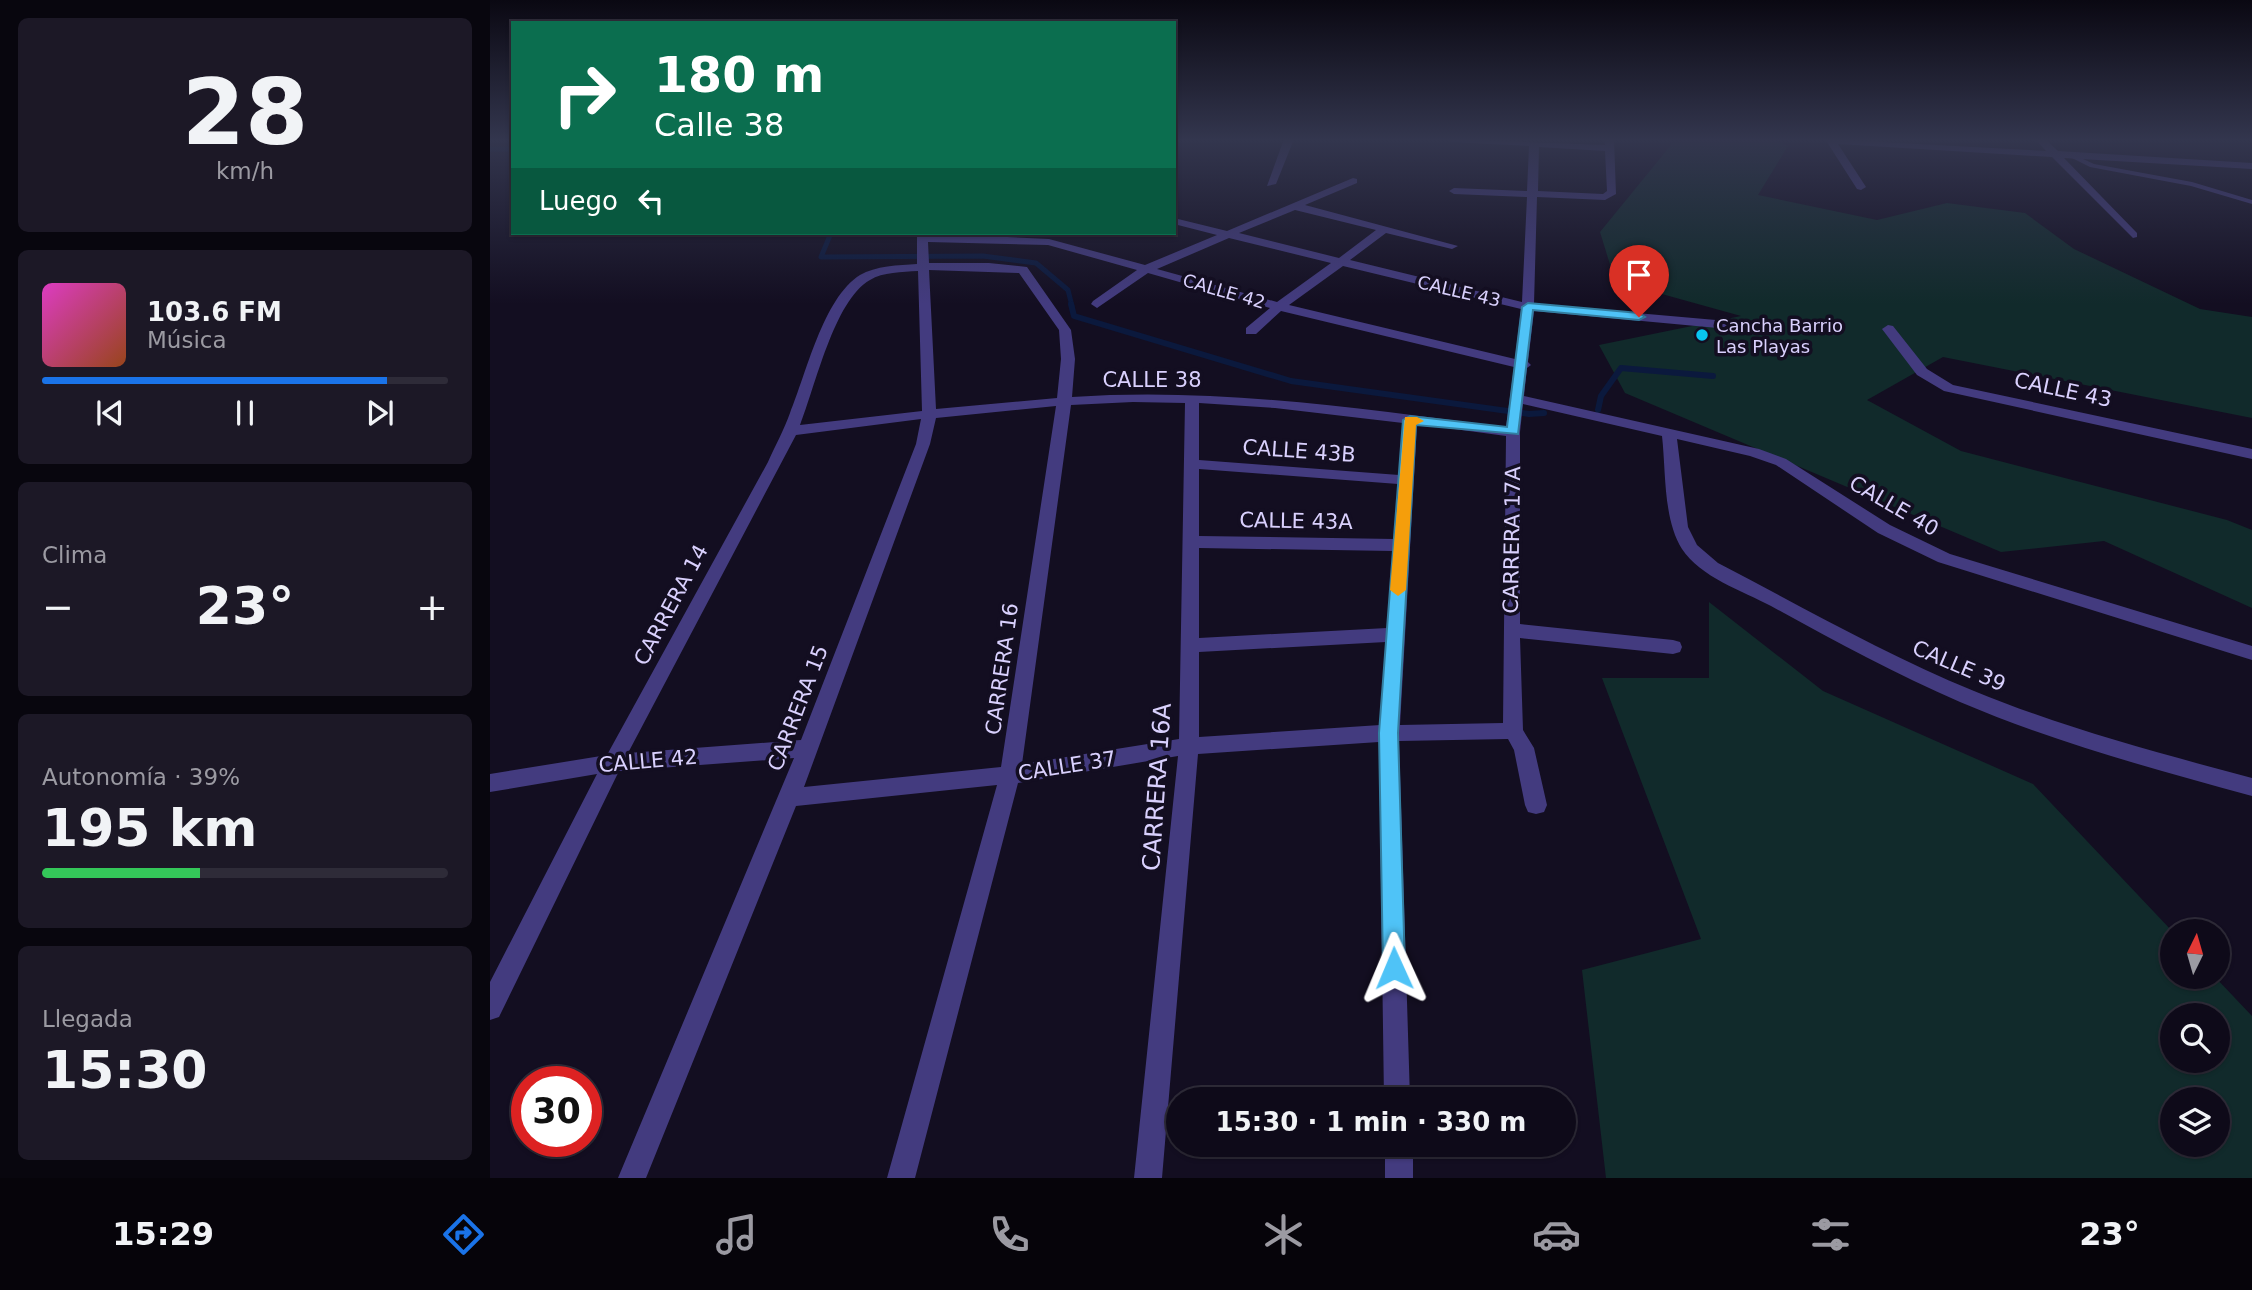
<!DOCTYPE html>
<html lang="es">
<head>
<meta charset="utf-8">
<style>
  :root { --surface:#0e0a19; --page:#1c1826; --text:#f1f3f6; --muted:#9b9aa2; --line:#2e2b38; --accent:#1a73e8 }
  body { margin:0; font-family:"DejaVu Sans",sans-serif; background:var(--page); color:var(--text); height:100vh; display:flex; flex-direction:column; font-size:26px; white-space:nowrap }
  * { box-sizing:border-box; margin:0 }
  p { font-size:23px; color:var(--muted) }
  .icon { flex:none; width:38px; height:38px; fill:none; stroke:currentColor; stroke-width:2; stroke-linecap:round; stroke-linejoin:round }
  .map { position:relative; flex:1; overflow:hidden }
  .details { display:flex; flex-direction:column; gap:18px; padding:18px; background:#08060e; width:490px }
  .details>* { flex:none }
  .banner { position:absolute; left:21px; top:21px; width:665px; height:214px; border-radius:0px; box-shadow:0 2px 5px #0004,0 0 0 2px var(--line); background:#0b6e4f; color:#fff; overflow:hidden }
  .needle { width:46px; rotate:5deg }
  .controls { position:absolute; left:1670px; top:919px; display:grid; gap:14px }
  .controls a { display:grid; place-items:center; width:70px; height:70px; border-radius:50%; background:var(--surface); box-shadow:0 2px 5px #0004,0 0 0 2px var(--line); font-size:35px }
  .speed { position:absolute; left:21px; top:1066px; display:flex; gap:14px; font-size:35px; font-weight:700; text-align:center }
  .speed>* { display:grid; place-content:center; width:91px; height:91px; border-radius:50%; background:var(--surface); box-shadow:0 2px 5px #0004,0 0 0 2px var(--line); line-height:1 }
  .speed .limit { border:10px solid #d22; background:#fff; color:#111 }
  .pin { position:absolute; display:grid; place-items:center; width:60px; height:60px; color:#fff; margin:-72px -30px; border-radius:50% 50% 50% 0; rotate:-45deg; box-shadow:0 0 7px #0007 }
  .pin .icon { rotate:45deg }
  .me { position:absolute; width:77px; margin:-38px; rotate:359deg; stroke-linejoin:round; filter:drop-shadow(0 0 5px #0008) }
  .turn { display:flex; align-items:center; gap:24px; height:147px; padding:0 28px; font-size:32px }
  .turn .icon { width:91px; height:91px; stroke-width:2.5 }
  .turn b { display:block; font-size:49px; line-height:60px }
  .then { display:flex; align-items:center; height:66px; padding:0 28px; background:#0003; gap:14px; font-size:26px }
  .big { font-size:52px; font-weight:800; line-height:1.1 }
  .details .card { flex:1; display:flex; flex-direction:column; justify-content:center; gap:10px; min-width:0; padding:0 24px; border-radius:10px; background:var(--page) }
  .details .dial { align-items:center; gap:0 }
  .dial b { font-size:91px; line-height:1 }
  .song { display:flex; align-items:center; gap:21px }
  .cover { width:84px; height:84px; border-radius:10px; background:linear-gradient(135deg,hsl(310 70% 55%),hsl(20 70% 35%)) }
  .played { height:7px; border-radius:4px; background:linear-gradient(90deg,var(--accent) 85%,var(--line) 85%) }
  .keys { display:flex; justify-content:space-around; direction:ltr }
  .heat { display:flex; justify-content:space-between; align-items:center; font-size:38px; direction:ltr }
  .charge { height:10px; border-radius:5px; background:linear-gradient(90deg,#34c759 39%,var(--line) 0) }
  .trip { position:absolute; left:676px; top:1087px; width:410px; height:70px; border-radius:35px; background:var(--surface); box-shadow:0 2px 5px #0004,0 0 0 2px var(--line); font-weight:800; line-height:70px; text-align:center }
  .tab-bar { display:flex; height:112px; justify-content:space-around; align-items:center; background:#06040a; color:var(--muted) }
  .tab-bar .icon { width:49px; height:49px }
  .tab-bar .selected { color:var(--accent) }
  .tab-bar b { font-size:32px; color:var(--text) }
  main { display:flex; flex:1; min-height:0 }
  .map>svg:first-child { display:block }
  .green { fill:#112a2b; fill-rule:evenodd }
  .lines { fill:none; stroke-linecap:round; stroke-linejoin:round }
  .stream-far1 { stroke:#0b193d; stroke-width:5 }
  .stream { stroke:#0b193d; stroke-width:6 }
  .lane { fill:#433b7f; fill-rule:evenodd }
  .street { fill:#433b7f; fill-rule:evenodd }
  .route { fill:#4fc3f7; stroke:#337fa1; stroke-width:2 }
  .slow { fill:#f59e0b }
  .poi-dot { fill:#09c5f1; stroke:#130e21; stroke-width:2.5 }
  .labels { text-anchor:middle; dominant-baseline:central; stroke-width:7; stroke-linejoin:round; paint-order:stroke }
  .far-street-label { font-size:18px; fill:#d9d0fd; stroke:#130e21 }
  .far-poi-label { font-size:18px; fill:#d9d0fd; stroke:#130e21; text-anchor:start }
  .street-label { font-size:21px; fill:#d9d0fd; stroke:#130e21 }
  .near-street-label { font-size:24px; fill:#d9d0fd; stroke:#130e21 }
</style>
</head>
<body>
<main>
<section class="details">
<div class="card dial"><b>28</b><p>km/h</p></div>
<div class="card">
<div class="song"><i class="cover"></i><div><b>103.6 FM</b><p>Música</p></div></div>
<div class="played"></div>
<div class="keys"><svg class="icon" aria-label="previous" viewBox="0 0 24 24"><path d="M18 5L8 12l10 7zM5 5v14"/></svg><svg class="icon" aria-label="pause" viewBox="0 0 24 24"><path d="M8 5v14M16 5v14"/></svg><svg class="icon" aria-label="next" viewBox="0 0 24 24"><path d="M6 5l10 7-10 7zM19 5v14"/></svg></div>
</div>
<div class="card"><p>Clima</p>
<div class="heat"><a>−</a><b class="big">23°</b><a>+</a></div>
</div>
<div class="card"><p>Autonomía · 39%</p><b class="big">195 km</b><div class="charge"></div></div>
<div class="card"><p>Llegada</p><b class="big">15:30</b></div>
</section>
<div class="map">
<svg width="1762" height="1178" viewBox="0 0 1762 1178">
  <rect width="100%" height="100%" fill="#130e21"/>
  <path class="green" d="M1180,139H1283L1298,146L1268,195L1387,220L1457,203L1535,213L1584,249L1710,309L1762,317V418L1453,357L1377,400L1471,451L1737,520L1762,530V608L1614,541L1511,552L1135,393L1109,345L1251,316L1125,281L1110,232L1181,145Z
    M1219,602L1333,691L1543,784L1682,931V976L1725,977L1762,1016V1178H1116L1092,970L1211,939L1112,678H1219ZM1682,1015H1727V1060H1682ZM1682,1099H1727V1144H1682Z"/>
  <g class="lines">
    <path class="stream-far1" d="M0,149H23
      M341,233L331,257L493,256L546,263L578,290L582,306"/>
    <path class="stream" d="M581,304L584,316L801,381L1039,414L1054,413
      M1108,410L1111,396L1131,368L1223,376"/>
    <path class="lane" d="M1580,153L1604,164L1702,182L1762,200V204L1701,186L1600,167L1578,156L1577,155Z"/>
    <path class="street" d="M794,139H804L786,184L777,186Z
      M957,139L1115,145L1114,139H1124L1126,194L1115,200L1047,197L1044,304L1260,323L1266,327L1260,331L1044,311L1038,362L1041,365L1037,368L1034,396L1269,449L1296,459L1400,525L1460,554L1762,646V660L1448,562L1388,533L1286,465L1260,456L1187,439L1198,527L1207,545L1228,563C1313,607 1396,655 1484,691C1574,728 1668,753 1762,778V796C1663,769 1564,742 1470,702C1405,674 1343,640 1281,606C1253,591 1210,577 1192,549C1173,519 1176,471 1172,436L1033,404L1030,432V624L1183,640L1190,642L1192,647L1190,652L1183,654L1030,638L1033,730L1044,748L1057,805L1054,812L1046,814L1038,812L1035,805L1024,750L1018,739L909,741L920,1099H894L889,742L708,754L672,1178H644L688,756L528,783L425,1178H397L507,785L306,806L156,1178H128L304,758L129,771L9,1017L0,1020V982L107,774L0,792V774L117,755L278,462C285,446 294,430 300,413C316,375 333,298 370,275C385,266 409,265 427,264V233L559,239L655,265L727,235L684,224V218L737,231L863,178L867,179V183L815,205L968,246L962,249L896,233L860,260L1032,302L1037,197L964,194L959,191L964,188L1037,191L1039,146L962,142ZM1049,147L1115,151L1117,191L1113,194L1048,191ZM805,210L886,230L849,258L749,233ZM739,238L841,263L787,302L667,269ZM438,242L558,245L647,270L603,301L601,304L607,308L658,273L780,308L756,328V334H766L791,311L1024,367L1016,427C872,409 728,387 582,397L585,359L581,330L537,267L499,263H439ZM853,266L1031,309L1025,359L799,305ZM439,270L529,273L569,330L571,359L567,398L446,409ZM428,271L432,411L310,425C325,388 344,300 380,280C393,272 412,272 428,271ZM643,402L695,403L689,739L532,764L581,405ZM709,403L785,408L913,423L909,475L709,460ZM566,406L511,767L314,787L440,444L446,418ZM431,419L426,444L311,740L138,753L306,435ZM927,424L1016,436L1013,723L910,725ZM709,469L908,484L904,539L709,536ZM709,548L903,551L897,628L709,638ZM896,642L890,725L709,737V652Z
      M1335,139L1556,151L1545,139H1555L1568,151L1762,163V169L1574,158L1647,233V237L1643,238L1562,157L1348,144L1376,187L1371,190L1367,189Z
      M1398,325L1403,326L1437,369L1463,385L1762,449V459L1454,391L1427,375L1392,329Z
      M895,1144H923V1178H895Z"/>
  </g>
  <linearGradient id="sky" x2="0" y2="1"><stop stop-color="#0a0812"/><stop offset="0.46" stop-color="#33364e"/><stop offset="1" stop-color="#33364e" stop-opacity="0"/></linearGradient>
  <rect width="1762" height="304" fill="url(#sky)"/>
  <path class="route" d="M1038,303L1149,313L1155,317L1149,320L1043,310L1028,434L926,425L908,733L915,968L912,976L904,979L896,976L893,968L889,733L913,420L920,416L1017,427L1032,307Z"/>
  <path class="slow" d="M915,417H927L934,421L926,425L916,590L908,596L900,590Z"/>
  <circle class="poi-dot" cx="1212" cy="335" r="7"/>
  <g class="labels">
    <g class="far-street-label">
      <text transform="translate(734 291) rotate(16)">CALLE 42</text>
      <text transform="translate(969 291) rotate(13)">CALLE 43</text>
    </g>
    <g class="far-poi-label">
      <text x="1226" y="325">Cancha Barrio<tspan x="1226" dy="21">Las Playas</tspan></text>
    </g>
    <g class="street-label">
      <text x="662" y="380">CALLE 38</text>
      <text transform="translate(1573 390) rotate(12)">CALLE 43</text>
      <text transform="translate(809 451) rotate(4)">CALLE 43B</text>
      <text transform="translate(1404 506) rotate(30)">CALLE 40</text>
      <text transform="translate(806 521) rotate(1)">CALLE 43A</text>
      <text transform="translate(1022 540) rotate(-89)">CARRERA 17A</text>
      <text transform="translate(181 605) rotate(-62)">CARRERA 14</text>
      <text transform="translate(1469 666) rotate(23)">CALLE 39</text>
      <text transform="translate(512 669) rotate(-82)">CARRERA 16</text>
      <text transform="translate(308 708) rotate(-69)">CARRERA 15</text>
      <text transform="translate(158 761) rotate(-5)">CALLE 42</text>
      <text transform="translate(577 766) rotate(-9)">CALLE 37</text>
    </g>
    <g class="near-street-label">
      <text transform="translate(667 787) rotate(-86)">CARRERA 16A</text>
    </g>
  </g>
</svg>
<div class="controls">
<a><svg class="needle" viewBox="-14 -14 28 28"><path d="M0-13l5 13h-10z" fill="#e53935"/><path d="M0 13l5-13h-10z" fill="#9b9aa2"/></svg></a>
<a><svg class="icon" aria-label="search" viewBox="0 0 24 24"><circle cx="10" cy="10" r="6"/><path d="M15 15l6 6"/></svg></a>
<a><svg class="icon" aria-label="layers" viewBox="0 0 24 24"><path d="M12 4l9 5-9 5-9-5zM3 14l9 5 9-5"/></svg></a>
</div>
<div class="speed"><div class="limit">30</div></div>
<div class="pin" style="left:1149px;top:317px;background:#d93025"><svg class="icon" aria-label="arrive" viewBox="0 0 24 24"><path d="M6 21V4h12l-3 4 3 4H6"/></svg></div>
<svg class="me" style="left:904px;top:968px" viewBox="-20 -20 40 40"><path d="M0-17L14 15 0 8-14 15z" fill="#4fc3f7" stroke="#fff" stroke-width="4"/></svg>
<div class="trip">15:30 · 1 min · 330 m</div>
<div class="banner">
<div class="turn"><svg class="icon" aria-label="right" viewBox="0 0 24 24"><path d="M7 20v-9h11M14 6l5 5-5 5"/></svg><div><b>180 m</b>Calle 38</div></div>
<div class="then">Luego<svg class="icon" aria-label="left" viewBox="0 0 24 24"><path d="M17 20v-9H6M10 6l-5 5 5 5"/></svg></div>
</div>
</div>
</main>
<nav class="tab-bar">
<b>15:29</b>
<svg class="icon selected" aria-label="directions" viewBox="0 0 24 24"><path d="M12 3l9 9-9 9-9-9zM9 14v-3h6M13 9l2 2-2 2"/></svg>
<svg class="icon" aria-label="music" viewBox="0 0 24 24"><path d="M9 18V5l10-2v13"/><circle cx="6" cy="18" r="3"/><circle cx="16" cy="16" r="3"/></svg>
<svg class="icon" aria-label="phone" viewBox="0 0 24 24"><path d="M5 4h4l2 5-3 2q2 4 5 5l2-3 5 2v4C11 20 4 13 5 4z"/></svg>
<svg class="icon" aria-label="climate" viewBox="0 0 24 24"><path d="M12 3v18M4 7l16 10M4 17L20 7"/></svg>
<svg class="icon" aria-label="car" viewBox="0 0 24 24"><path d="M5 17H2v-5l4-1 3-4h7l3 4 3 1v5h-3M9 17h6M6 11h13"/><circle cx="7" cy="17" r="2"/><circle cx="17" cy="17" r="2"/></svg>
<svg class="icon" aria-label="filters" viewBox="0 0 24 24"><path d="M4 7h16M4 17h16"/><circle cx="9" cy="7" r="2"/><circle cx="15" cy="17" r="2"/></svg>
<b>23°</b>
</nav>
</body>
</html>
